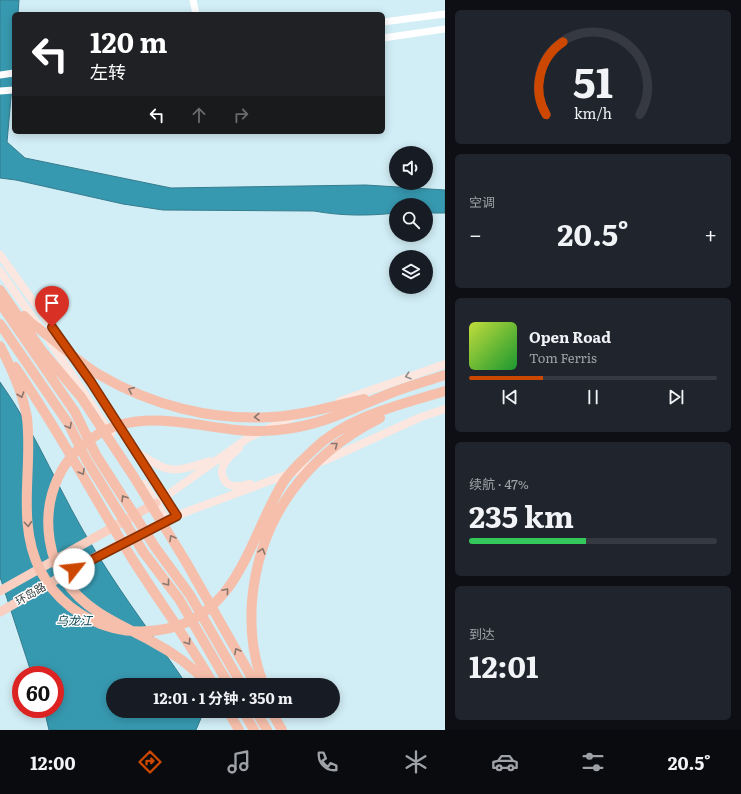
<!DOCTYPE html>
<html lang="zh">
<head>
<meta charset="utf-8">
<style>
  :root { --surface:#171b24; --page:#20242c; --text:#f1f3f6; --muted:#9ea1a6; --line:#363941; --accent:#cc4700 }
  body { margin:0; font-family:Literata,"Noto Sans SC",serif; background:var(--page); color:var(--text); height:100vh; display:flex; flex-direction:column; font-size:15px; white-space:nowrap }
  * { box-sizing:border-box; margin:0 }
  p { font-size:13px; color:var(--muted) }
  .icon { flex:none; width:22px; height:22px; fill:none; stroke:currentColor; stroke-width:2; stroke-linecap:round; stroke-linejoin:round }
  .map { position:relative; flex:1; overflow:hidden }
  .details { display:flex; flex-direction:column; gap:10px; padding:10px; background:#0d0f14; width:296px }
  .details>* { flex:none }
  .top-card { position:absolute; left:12px; top:12px; width:373px; height:122px; border-radius:6px; box-shadow:0 2px 10px #0003; background:#202124; color:#fff; overflow:hidden }
  .buttons { position:absolute; left:389px; top:146px; display:grid; gap:8px }
  .buttons a { display:grid; place-items:center; width:44px; height:44px; border-radius:50%; background:var(--surface); box-shadow:0 2px 10px #0003; font-size:20px }
  .speed { position:absolute; left:12px; top:666px; display:flex; gap:8px; font-size:20px; font-weight:700; text-align:center }
  .speed>* { display:grid; place-content:center; width:52px; height:52px; border-radius:50%; background:var(--surface); box-shadow:0 2px 10px #0003; line-height:1 }
  .speed .limit { border:6px solid #d22; background:#fff; color:#111 }
  .pin { position:absolute; display:grid; place-items:center; width:34px; height:34px; color:#fff; margin:-41px -17px; border-radius:50% 50% 50% 0; rotate:-45deg; box-shadow:0 0 4px #0007 }
  .pin .icon { rotate:45deg }
  .me { position:absolute; width:44px; margin:-22px; rotate:61deg; stroke-linejoin:round; filter:drop-shadow(0 0 3px #0008) }
  .turn { display:flex; align-items:center; gap:14px; height:84px; padding:0 12px; font-size:18px }
  .turn .icon { width:52px; height:52px; stroke-width:2.5 }
  .turn b { display:block; font-size:28px; line-height:34px }
  .lanes { display:flex; align-items:center; height:38px; padding:0 12px; background:#0003; justify-content:center; gap:20px; direction:ltr }
  .lanes .off { opacity:.35 }
  .big { font-size:30px; font-weight:700; line-height:1.1 }
  .details .card { flex:1; display:flex; flex-direction:column; justify-content:center; gap:6px; min-width:0; padding:0 14px; border-radius:6px; background:var(--page) }
  .details .dial { align-items:center; gap:0 }
  .dial svg { height:104px; overflow:visible; fill:none; stroke:var(--line); stroke-width:7; stroke-linecap:round; text-anchor:middle }
  .dial text { fill:var(--text); stroke:none }
  .song { display:flex; align-items:center; gap:12px }
  .cover { width:48px; height:48px; border-radius:6px; background:linear-gradient(135deg,hsl(70 70% 55%),hsl(130 70% 35%)) }
  .played { height:4px; border-radius:2px; background:linear-gradient(90deg,var(--accent) 30%,var(--line) 30%) }
  .keys { display:flex; justify-content:space-around; direction:ltr }
  .heat { display:flex; justify-content:space-between; align-items:center; font-size:22px; direction:ltr }
  .charge { height:6px; border-radius:3px; background:linear-gradient(90deg,#34c759 47%,var(--line) 0) }
  .trip { position:absolute; left:106px; top:678px; width:234px; height:40px; border-radius:20px; background:var(--surface); box-shadow:0 2px 10px #0003; font-weight:700; line-height:40px; text-align:center }
  .tabs { display:flex; height:64px; justify-content:space-around; align-items:center; background:#090b0e; color:var(--muted) }
  .tabs .icon { width:28px; height:28px }
  .tabs .active { color:var(--accent) }
  .tabs b { font-size:18px; color:var(--text) }
  main { display:flex; flex:1; min-height:0 }
  .map>svg:first-child { display:block }
  .water { fill:#3799b0; stroke:#357c8e }
  .lines { fill:none; stroke-linecap:round; stroke-linejoin:round }
  .tertiary { stroke:#fff; stroke-width:7 }
  .secondary { stroke:#fbe7e0; stroke-width:8 }
  .primary { stroke:#f8cfc0; stroke-width:9 }
  .trunk { stroke:#f6bfab; stroke-width:10 }
  .oneway { stroke:#95908e }
  .oneway2 { stroke:#89766e }
  .route-casing { stroke:#852e00; stroke-width:10 }
  .route { stroke:#cc4700; stroke-width:7 }
  .labels { text-anchor:middle; dominant-baseline:central; stroke-width:3; stroke-linejoin:round; paint-order:stroke }
  .street-label { font-size:11px; fill:#2f3a3d; stroke:#fff }
  .water-label { font-size:12px; font-style:italic; fill:#114955; stroke:#fff }
</style>
</head>
<body>
<main>
<div class="map">
<svg width="445" height="730" viewBox="0 0 445 730">
  <rect width="100%" height="100%" fill="#d1edf5"/>
  <path class="water" d="M0,0H19L18,14H14V64L7,142L25,158L171,188L366,185L445,190V213H426V205H396V213C368,216 342,216 314,211L163,210L123,204L16,180L0,178Z
    M0,382C38,435 61,497 96,552C124,598 157,641 187,685H113V711H204L196,730H49L44,709H55V675H32L0,577Z"/>
  <g class="lines">
    <path class="tertiary" d="M193,0L196,14
      M383,22L445,14
      M383,38L445,29
      M0,75L14,73
      M0,91L14,90"/>
    <path class="secondary" d="M0,255L67,348
      M0,271L40,328
      M47,337L111,434
      M76,360L177,516
      M340,401L445,364
      M239,448C234,453 227,458 224,464C219,473 224,485 234,486C239,487 245,485 250,484
      M140,454C171,475 175,472 210,461
      M144,484L167,520L186,512L326,460L421,417L445,409
      M156,503L248,438L293,417"/>
    <path class="primary" d="M0,591L156,503
      M0,612L99,555L167,520"/>
    <path class="trunk" d="M0,290L42,351L81,397L134,477L186,562L256,685
      M0,303L75,412L96,455L155,547L190,595L242,685
      M24,316L31,323C54,339 74,359 98,374C150,405 212,421 272,417C303,415 334,406 364,399
      M0,324L68,423L87,461L144,553L179,599L229,685
      M0,346C12,369 23,393 27,418C33,468 16,522 40,570C55,599 82,620 113,628C132,633 152,632 170,628C240,611 251,533 284,481C292,469 303,460 313,450C348,416 400,405 445,391
      M15,367C58,429 93,496 133,560C159,601 188,640 212,682
      M209,685C193,667 174,653 153,642C122,625 88,613 66,582C49,558 44,523 52,494C58,473 69,455 87,442C131,406 187,425 237,430C257,432 278,431 298,427C331,421 360,405 391,393C409,386 427,381 445,375
      M264,685C253,659 250,629 252,601C259,518 306,455 380,418
      M228,711L239,730
      M243,711L254,730
      M256,711L267,730
      M271,711L282,730"/>
  </g>
  <defs><path id="oneway-chevron" d="M-2-3.5L2.5 0L-2 3.5" fill="none" stroke-width="1.6" stroke-linecap="round" stroke-linejoin="round"/></defs>
  <use class="oneway" href="#oneway-chevron" transform="translate(408 376) rotate(162)"/>
  <g class="oneway2">
    <use href="#oneway-chevron" transform="translate(131 390) rotate(-156)"/>
    <use href="#oneway-chevron" transform="translate(21 395) rotate(71)"/>
    <use href="#oneway-chevron" transform="translate(257 417) rotate(179)"/>
    <use href="#oneway-chevron" transform="translate(69 426) rotate(62)"/>
    <use href="#oneway-chevron" transform="translate(335 445) rotate(-38)"/>
    <use href="#oneway-chevron" transform="translate(82 472) rotate(60)"/>
    <use href="#oneway-chevron" transform="translate(124 498) rotate(-122)"/>
    <use href="#oneway-chevron" transform="translate(28 524) rotate(85)"/>
    <use href="#oneway-chevron" transform="translate(172 538) rotate(-121)"/>
    <use href="#oneway-chevron" transform="translate(262 551) rotate(-73)"/>
    <use href="#oneway-chevron" transform="translate(167 583) rotate(52)"/>
    <use href="#oneway-chevron" transform="translate(226 591) rotate(-50)"/>
    <use href="#oneway-chevron" transform="translate(188 642) rotate(56)"/>
    <use href="#oneway-chevron" transform="translate(237 651) rotate(-119)"/>
  </g>
  <g class="lines">
    <g class="route-casing">
      <path id="route" d="M52,327L91,382L177,516L74,569"/>
    </g>
    <use href="#route" class="route"/>
  </g>
  <g class="labels">
    <g class="street-label">
      <text transform="translate(30 593) rotate(-30)">环岛路</text>
    </g>
    <g class="water-label">
      <text x="74" y="620">乌龙江</text>
    </g>
  </g>
</svg>
<div class="buttons">
<a><svg class="icon" aria-label="sound" viewBox="0 0 24 24"><path d="M4 9h4l5-4v14l-5-4H4zM17 9q2 3 0 6"/></svg></a>
<a><svg class="icon" aria-label="search" viewBox="0 0 24 24"><circle cx="10" cy="10" r="6"/><path d="M15 15l6 6"/></svg></a>
<a><svg class="icon" aria-label="layers" viewBox="0 0 24 24"><path d="M12 4l9 5-9 5-9-5zM3 14l9 5 9-5"/></svg></a>
</div>
<div class="speed"><div class="limit">60</div></div>
<div class="pin" style="left:52px;top:327px;background:#d93025"><svg class="icon" aria-label="arrive" viewBox="0 0 24 24"><path d="M6 21V4h12l-3 4 3 4H6"/></svg></div>
<svg class="me" style="left:74px;top:569px" viewBox="-20 -20 40 40"><circle r="19" fill="#fff"/><path d="M0-13L10 11 0 6-10 11z" fill="#cc4700"/></svg>
<div class="trip">12:01 · 1 分钟 · 350 m</div>
<div class="top-card">
<div class="turn"><svg class="icon" aria-label="left" viewBox="0 0 24 24"><path d="M17 20v-9H6M10 6l-5 5 5 5"/></svg><div><b>120 m</b>左转</div></div>
<div class="lanes"><svg class="icon" aria-label="left" viewBox="0 0 24 24"><path d="M17 20v-9H6M10 6l-5 5 5 5"/></svg><svg class="icon off" aria-label="ahead" viewBox="0 0 24 24"><path d="M12 20V5M6 11l6-6 6 6"/></svg><svg class="icon off" aria-label="right" viewBox="0 0 24 24"><path d="M7 20v-9h11M14 6l5 5-5 5"/></svg></div>
</div>
</div>
<section class="details">
<div class="card dial"><svg viewBox="0 0 100 80">
<path d="M14 69A42 42 0 1 1 86 69"/>
<path d="M14 69A42 42 0 0 1 27 13" stroke="#cc4700"/>
<text x="50" y="56" font-size="32" font-weight="700">51</text>
<text x="50" y="72" font-size="11">km/h</text>
</svg></div>
<div class="card"><p>空调</p>
<div class="heat"><a>−</a><b class="big">20.5°</b><a>+</a></div>
</div>
<div class="card">
<div class="song"><i class="cover"></i><div><b>Open Road</b><p>Tom Ferris</p></div></div>
<div class="played"></div>
<div class="keys"><svg class="icon" aria-label="previous" viewBox="0 0 24 24"><path d="M18 5L8 12l10 7zM5 5v14"/></svg><svg class="icon" aria-label="pause" viewBox="0 0 24 24"><path d="M8 5v14M16 5v14"/></svg><svg class="icon" aria-label="next" viewBox="0 0 24 24"><path d="M6 5l10 7-10 7zM19 5v14"/></svg></div>
</div>
<div class="card"><p>续航 · 47%</p><b class="big">235 km</b><div class="charge"></div></div>
<div class="card"><p>到达</p><b class="big">12:01</b></div>
</section>
</main>
<nav class="tabs">
<b>12:00</b>
<svg class="icon active" aria-label="directions" viewBox="0 0 24 24"><path d="M12 3l9 9-9 9-9-9zM9 14v-3h6M13 9l2 2-2 2"/></svg>
<svg class="icon" aria-label="music" viewBox="0 0 24 24"><path d="M9 18V5l10-2v13"/><circle cx="6" cy="18" r="3"/><circle cx="16" cy="16" r="3"/></svg>
<svg class="icon" aria-label="phone" viewBox="0 0 24 24"><path d="M5 4h4l2 5-3 2q2 4 5 5l2-3 5 2v4C11 20 4 13 5 4z"/></svg>
<svg class="icon" aria-label="climate" viewBox="0 0 24 24"><path d="M12 3v18M4 7l16 10M4 17L20 7"/></svg>
<svg class="icon" aria-label="car" viewBox="0 0 24 24"><path d="M5 17H2v-5l4-1 3-4h7l3 4 3 1v5h-3M9 17h6M6 11h13"/><circle cx="7" cy="17" r="2"/><circle cx="17" cy="17" r="2"/></svg>
<svg class="icon" aria-label="filters" viewBox="0 0 24 24"><path d="M4 7h16M4 17h16"/><circle cx="9" cy="7" r="2"/><circle cx="15" cy="17" r="2"/></svg>
<b>20.5°</b>
</nav>
</body>
</html>
